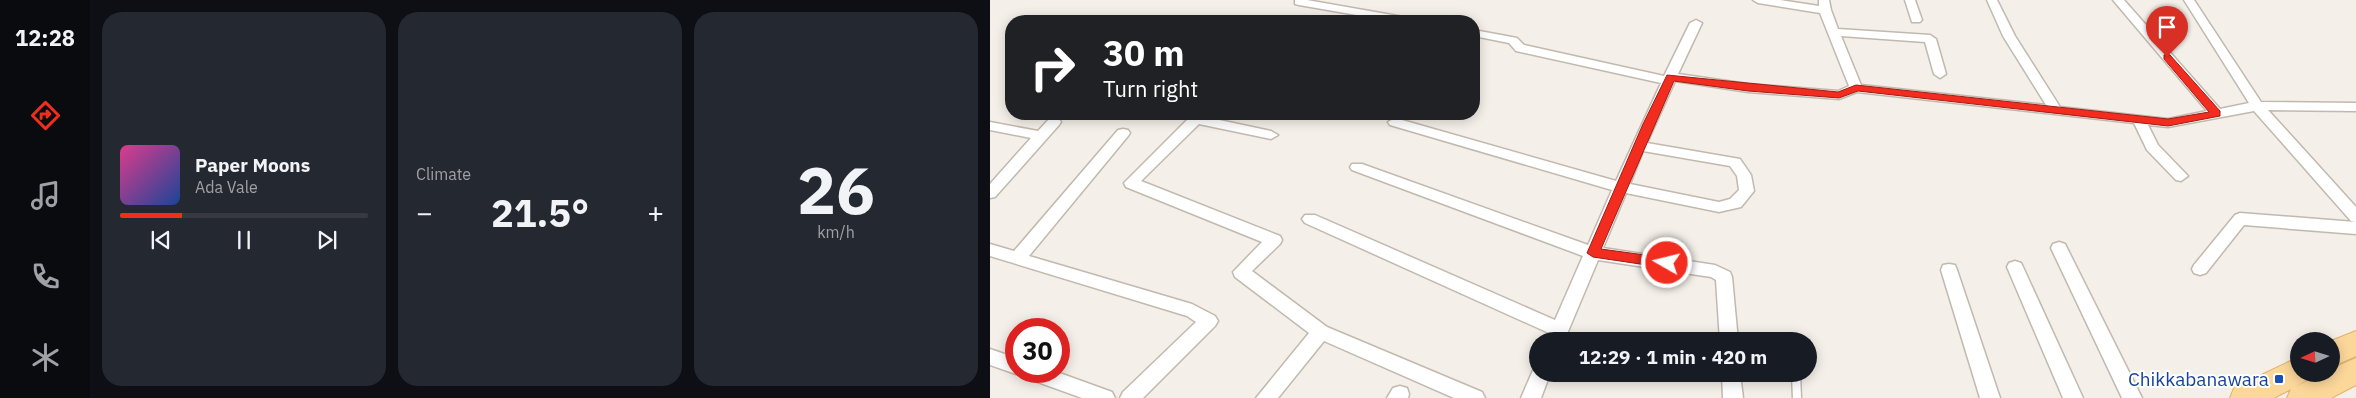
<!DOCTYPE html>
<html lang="en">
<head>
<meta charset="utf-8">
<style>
  :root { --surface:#171b24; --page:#242831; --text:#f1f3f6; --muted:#9ea1a6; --line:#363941; --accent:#f22d20 }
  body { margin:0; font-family:"IBM Plex Sans",sans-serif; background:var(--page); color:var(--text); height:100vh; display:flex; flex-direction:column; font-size:19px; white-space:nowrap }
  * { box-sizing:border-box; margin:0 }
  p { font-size:16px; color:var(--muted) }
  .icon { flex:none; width:28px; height:28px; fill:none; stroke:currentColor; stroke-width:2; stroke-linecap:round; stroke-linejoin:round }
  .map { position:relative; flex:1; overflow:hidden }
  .side { display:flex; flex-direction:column; gap:12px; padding:12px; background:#0d0f14; width:900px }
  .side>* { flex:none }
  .banner { position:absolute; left:15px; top:15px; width:475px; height:105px; border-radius:20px; box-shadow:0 2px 12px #0003; background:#202124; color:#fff; overflow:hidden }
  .needle { width:32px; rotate:266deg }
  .buttons { position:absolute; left:1300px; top:332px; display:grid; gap:10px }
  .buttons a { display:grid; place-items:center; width:50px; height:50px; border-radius:50%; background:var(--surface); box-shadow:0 2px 12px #0003; font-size:25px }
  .speed { position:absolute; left:15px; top:318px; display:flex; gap:10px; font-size:25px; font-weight:700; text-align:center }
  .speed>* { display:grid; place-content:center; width:65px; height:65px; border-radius:50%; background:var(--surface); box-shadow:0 2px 12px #0003; line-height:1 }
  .speed .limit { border:8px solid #d22; background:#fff; color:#111 }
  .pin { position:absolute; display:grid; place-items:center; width:42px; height:42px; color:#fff; margin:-51px -21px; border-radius:50% 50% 50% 0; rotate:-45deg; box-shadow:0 0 5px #0007 }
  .pin .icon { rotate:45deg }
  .me { position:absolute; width:55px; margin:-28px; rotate:278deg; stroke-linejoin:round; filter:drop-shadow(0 0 4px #0008) }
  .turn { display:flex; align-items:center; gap:18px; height:105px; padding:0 15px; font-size:22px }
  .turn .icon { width:65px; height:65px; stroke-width:2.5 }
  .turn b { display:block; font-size:35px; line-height:42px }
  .big { font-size:38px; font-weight:700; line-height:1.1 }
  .side .card { flex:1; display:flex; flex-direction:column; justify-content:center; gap:8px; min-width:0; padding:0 18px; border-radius:20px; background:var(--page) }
  .side .dial { align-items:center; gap:0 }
  .dial b { font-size:65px; line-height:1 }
  .song { display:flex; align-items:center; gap:15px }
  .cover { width:60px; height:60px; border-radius:8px; background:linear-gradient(135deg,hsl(330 70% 55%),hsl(220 70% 35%)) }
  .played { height:5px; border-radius:2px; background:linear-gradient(90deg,var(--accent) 25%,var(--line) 25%) }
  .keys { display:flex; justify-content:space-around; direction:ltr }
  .heat { display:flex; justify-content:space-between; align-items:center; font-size:28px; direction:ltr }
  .side .tiles { flex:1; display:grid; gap:12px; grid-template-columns:repeat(3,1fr) }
  .trip { position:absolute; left:539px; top:332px; width:288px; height:50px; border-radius:25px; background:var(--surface); box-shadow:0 2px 12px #0003; font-weight:700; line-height:50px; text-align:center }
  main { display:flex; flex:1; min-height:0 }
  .menu { display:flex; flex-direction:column; width:90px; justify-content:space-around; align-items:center; background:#090b0e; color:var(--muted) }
  .menu .icon { width:35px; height:35px }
  .menu .active { color:var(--accent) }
  .menu b { font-size:22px; color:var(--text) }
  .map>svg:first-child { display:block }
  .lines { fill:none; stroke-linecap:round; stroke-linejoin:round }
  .lane-casing { stroke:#c2b9ae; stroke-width:11 }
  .street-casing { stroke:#c2b9ae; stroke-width:3 }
  .primary-casing { stroke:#e0b26a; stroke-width:2 }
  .lane { stroke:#fff; stroke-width:8 }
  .street { fill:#fff; fill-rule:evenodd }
  .primary { fill:#fbd79a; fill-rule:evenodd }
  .route { fill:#f22d20; stroke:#9d1d15 }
  .transit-dot { fill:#1a4fb4; stroke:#fff; stroke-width:2 }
  .labels { text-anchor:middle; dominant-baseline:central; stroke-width:4; stroke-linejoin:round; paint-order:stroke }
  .near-transit-label { font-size:19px; fill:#164399; stroke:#fff; text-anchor:end }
</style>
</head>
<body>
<main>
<nav class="menu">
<b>12:28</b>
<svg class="icon active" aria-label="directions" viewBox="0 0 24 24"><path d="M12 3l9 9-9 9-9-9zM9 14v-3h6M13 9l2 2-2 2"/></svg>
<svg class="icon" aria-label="music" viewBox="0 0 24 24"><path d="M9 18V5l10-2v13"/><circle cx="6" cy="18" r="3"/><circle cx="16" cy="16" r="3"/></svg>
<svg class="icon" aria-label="phone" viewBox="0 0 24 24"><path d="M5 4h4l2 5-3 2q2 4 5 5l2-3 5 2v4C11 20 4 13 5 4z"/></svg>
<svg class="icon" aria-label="climate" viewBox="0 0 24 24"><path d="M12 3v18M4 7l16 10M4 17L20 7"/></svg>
</nav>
<section class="side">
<div class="tiles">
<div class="card">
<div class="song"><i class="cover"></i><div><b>Paper Moons</b><p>Ada Vale</p></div></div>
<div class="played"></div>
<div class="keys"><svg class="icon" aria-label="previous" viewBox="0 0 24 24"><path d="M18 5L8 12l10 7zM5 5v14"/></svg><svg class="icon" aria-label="pause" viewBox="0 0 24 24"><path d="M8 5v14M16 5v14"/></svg><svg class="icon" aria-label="next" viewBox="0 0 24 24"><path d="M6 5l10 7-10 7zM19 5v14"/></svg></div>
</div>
<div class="card"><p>Climate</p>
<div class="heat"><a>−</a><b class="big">21.5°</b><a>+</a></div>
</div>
<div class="card dial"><b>26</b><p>km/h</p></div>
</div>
</section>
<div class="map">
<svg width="1366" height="398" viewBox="0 0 1366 398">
  <rect width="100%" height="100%" fill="#f4efe8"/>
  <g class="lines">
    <g class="lane-casing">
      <path id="lane" d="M806,374L807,398"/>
    </g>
    <g class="street-casing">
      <path id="street" d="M305,0H317L419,18L425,21H401L309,5L305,4Z
        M763,0H790L829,6V0H839L841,10L848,29L940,35L946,39L956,74L950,78L944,74L935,42L851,36L871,85L1056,105L1013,36L997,0H1007L1025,36L1070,107L1178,119L1217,111L1123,0H1134L1230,109L1259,103L1194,0H1204L1271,102L1366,103V111L1278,110L1366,207V234L1254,225L1216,273L1210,275L1204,273L1202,269L1204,265L1245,215L1250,213L1365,222L1361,221L1264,111L1178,127L1158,125L1168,145L1198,176L1191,181L1186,180L1157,150L1144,123L867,92L849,99L758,92L685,81L657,143L750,159L761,175L764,191L751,207L729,212L636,193L613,248L725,265L740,272L742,277L748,341H730L726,280L721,277L608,260L574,341H556L559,333L315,223L312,219L315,215H325L565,320L593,256L362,170L360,167L362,164H372L598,245L622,190L400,125L398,122L405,118L626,181L671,83L526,51L519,43L484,36V30L527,38L534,45L674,76L700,23L706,20L712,23L688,74L758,84L848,91L859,86L830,13L768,3ZM653,151L740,166L747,176L749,190L740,199L729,202L640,184Z
        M915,0H925L932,20L930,22H922Z
        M206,115L281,131L288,135L281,139L209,124L151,181L290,236L292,240L290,244L262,271L337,327L492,392L495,398H464L334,341L288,398H266L319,333L245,277L243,272L272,242L136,187L134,183L201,116Z
        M64,118L69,119L71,122L69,125L5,197L0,198V184L41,138L0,130V122L48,131L59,119Z
        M133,129L138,130L140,133L138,136L39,256L202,304L225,316L228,321L225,326L153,398H130L133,392L206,322L197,316L0,256V244L24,251L128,130Z
        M1069,242L1075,244L1152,398H1132L1061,248L1063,244Z
        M1025,261L1031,263L1033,267L1093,398H1073L1017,267L1019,263Z
        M959,264L965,265L967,270L1010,398H990L951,270L953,265Z
        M0,349L26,358V371H64L122,392L125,398H92L34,377L32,372L26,374L0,365Z
        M548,367V374H560L551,398H531L544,368Z
        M732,374H750L753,398H733Z
        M410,386L417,388L419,394L418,398H397L403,388Z"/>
    </g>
    <g class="primary-casing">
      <path id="primary" d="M1366,331V356L1341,367V341Z
        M1309,357V374H1322L1319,379L1305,387L1331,374H1341V369L1366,358V385L1341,398H1297L1301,389L1284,398H1240L1244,388Z"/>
    </g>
    <use href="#lane" class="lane"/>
    <use href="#street" class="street"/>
    <use href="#primary" class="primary"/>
  </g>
  <path class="route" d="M1177,54L1180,55L1230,111V116L1178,126L868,91L849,98L758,91L684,81L611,249L677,258L683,263L677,268L603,257L597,253L653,124L677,75L848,92L866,85L1178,119L1219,112L1174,59V55Z"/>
  <rect class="transit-dot" x="1284" y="374" width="10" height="10" rx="2.5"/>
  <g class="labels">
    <g class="near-transit-label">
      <text x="1279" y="379">Chikkabanawara</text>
    </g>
  </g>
</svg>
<div class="buttons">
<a><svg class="needle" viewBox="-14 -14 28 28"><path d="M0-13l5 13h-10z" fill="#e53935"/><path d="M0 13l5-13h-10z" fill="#9ea1a6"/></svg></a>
</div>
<div class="speed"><div class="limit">30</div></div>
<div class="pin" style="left:1177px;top:57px;background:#d93025"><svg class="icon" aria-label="arrive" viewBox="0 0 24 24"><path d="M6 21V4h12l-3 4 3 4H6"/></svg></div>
<svg class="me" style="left:677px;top:263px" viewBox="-20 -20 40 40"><circle r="17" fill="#f22d20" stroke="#fff" stroke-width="3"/><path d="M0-11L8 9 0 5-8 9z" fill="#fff"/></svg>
<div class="trip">12:29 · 1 min · 420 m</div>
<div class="banner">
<div class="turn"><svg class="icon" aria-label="right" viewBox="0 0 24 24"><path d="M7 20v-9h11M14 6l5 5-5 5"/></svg><div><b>30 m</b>Turn right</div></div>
</div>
</div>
</main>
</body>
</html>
